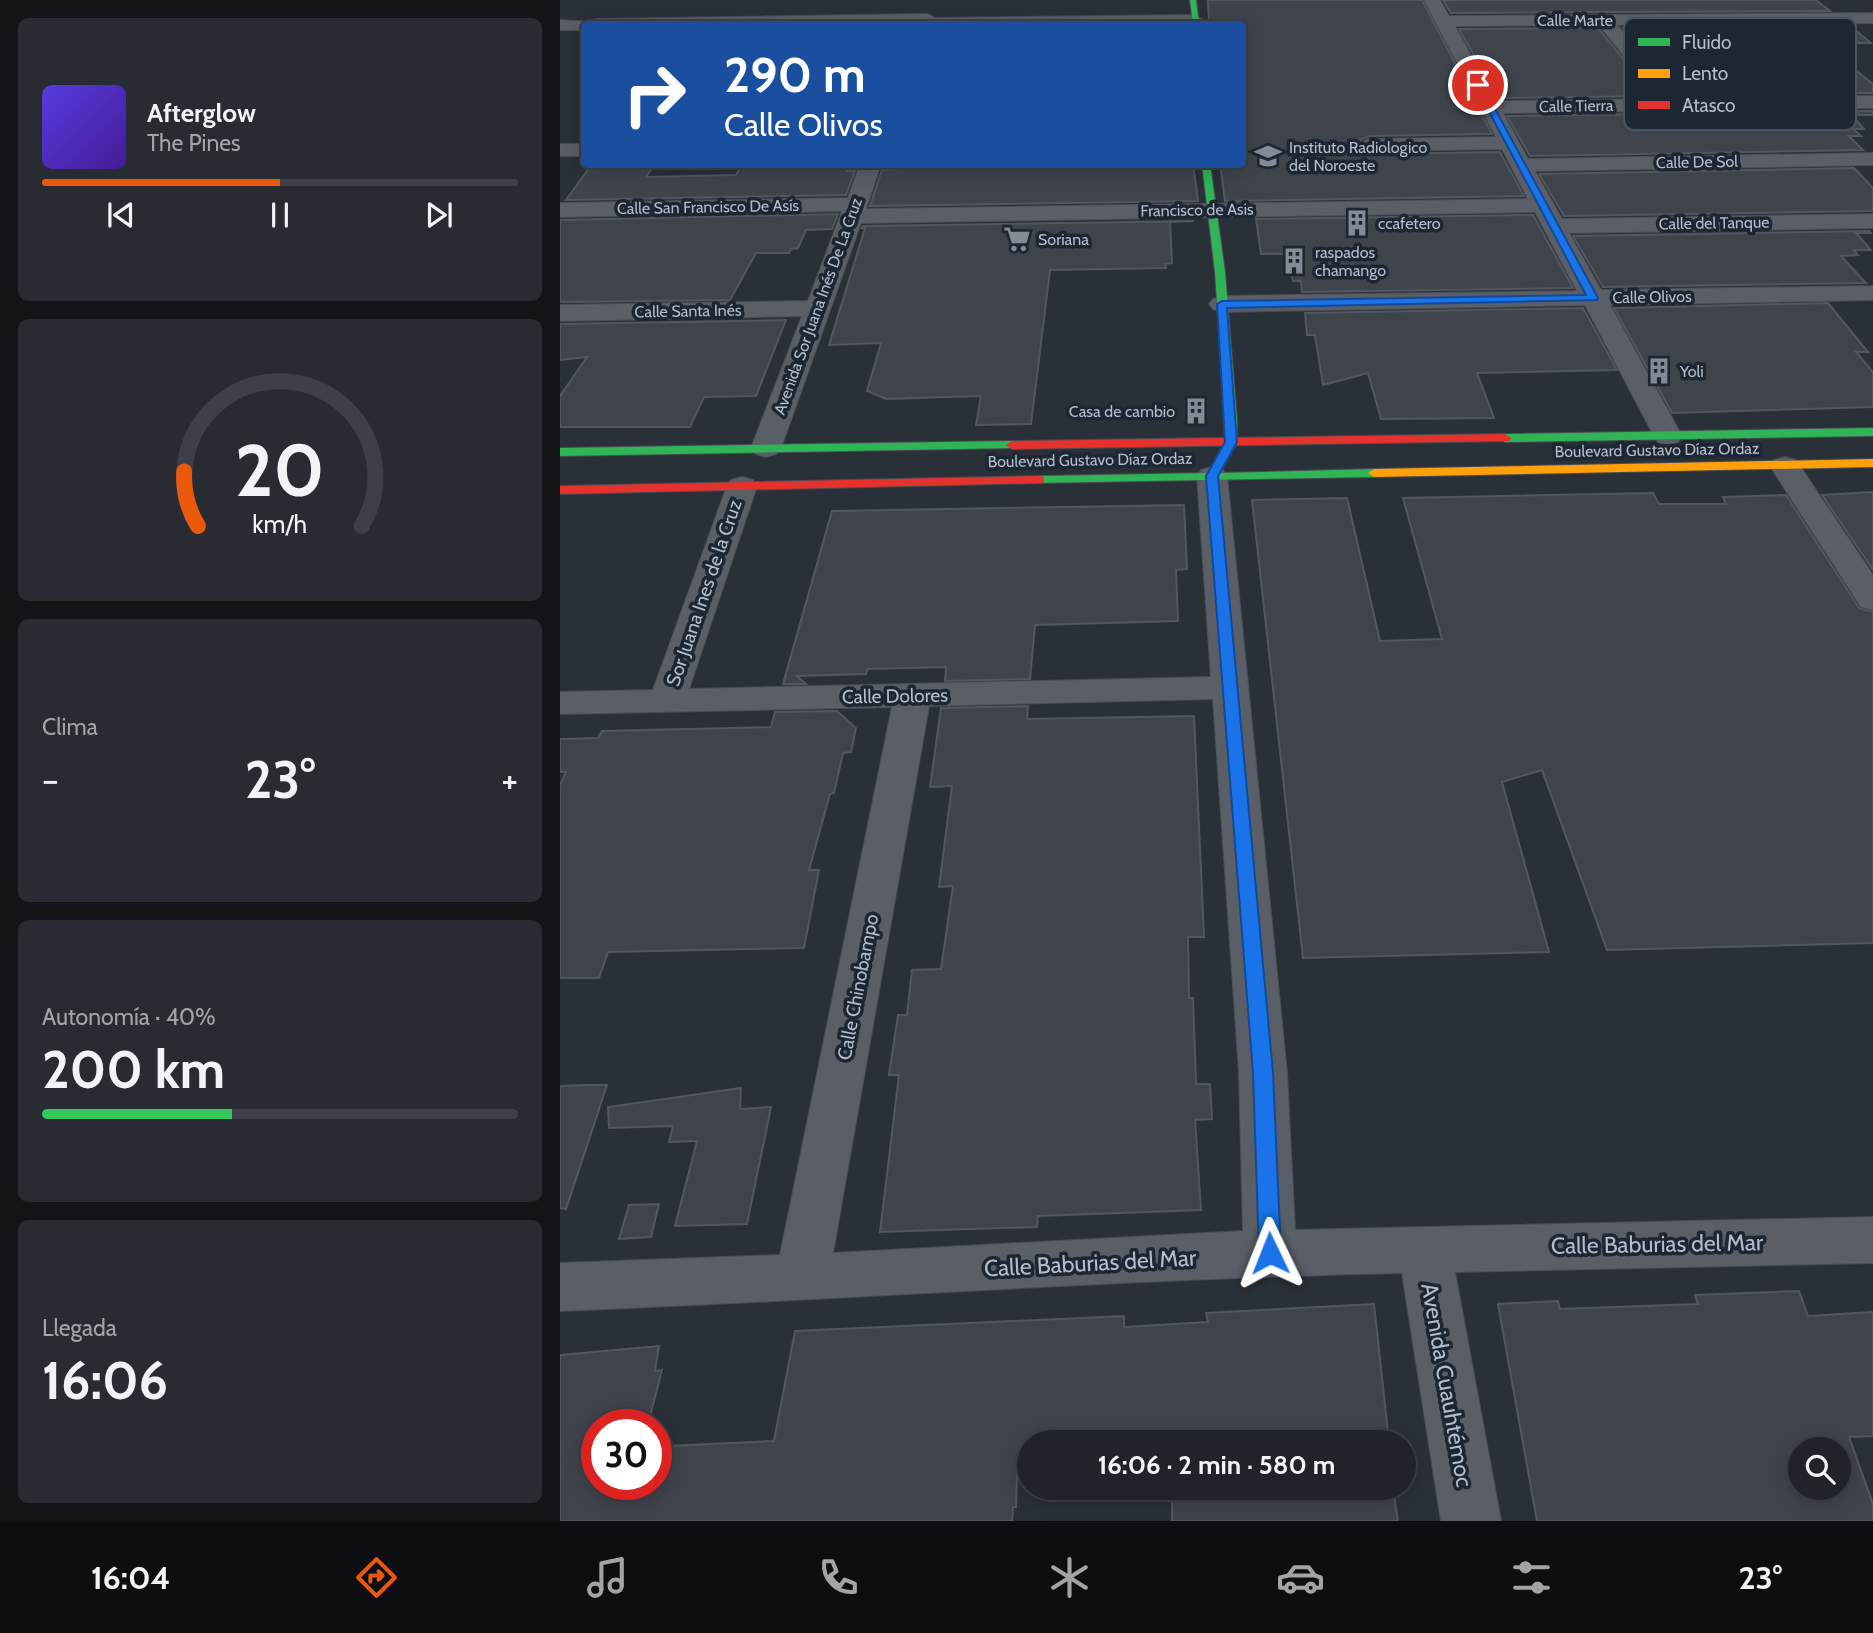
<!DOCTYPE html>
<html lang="es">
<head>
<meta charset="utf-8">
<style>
  :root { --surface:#20242a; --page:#282c32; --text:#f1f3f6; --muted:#a2a4a8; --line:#3d4147; --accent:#ea580c }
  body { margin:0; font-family:Cabin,sans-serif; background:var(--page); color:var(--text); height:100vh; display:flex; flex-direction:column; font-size:26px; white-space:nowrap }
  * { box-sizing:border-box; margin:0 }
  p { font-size:23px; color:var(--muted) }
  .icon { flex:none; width:38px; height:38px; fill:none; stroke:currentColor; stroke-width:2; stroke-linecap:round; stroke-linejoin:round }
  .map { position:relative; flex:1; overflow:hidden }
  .drawer { display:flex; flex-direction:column; gap:18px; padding:18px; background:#121417; width:560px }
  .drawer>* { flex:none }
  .top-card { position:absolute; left:21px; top:21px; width:665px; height:147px; border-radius:7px; box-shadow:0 4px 18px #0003,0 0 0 2px var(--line); background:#1a4fa0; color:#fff; overflow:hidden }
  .controls { position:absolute; left:1228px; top:1437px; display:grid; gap:14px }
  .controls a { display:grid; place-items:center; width:63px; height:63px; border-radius:50%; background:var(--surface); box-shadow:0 4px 18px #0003,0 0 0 2px var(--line); font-size:35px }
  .speed { position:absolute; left:21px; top:1409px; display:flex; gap:14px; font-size:35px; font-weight:700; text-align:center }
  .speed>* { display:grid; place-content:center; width:91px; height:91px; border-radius:50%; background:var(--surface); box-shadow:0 4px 18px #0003,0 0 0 2px var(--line); line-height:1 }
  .speed .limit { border:10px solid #d22; background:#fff; color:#111 }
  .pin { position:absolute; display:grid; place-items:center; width:60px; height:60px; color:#fff; margin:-30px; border:4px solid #fff; border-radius:50%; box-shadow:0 2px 7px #0007 }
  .me { position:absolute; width:77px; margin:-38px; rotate:358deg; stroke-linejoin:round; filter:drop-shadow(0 0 5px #0008) }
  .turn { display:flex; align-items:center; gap:24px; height:147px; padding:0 28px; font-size:32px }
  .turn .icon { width:91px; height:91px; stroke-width:2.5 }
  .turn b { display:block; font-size:49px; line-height:60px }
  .big { font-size:52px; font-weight:700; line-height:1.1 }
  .drawer .tile { flex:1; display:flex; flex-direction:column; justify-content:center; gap:10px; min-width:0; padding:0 24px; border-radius:10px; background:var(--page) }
  .drawer .dial { align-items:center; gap:0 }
  .dial svg { height:182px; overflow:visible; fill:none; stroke:var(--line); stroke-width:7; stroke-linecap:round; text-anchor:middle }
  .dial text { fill:var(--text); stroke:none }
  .song { display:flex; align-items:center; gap:21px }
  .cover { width:84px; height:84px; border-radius:10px; background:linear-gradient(135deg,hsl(250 70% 55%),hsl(260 70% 35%)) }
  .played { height:7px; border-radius:4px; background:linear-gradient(90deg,var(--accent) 50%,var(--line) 50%) }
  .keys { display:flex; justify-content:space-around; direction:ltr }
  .heat { display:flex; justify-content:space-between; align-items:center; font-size:38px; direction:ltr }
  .charge { height:10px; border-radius:5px; background:linear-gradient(90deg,#34c759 40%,var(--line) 0) }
  .trip { position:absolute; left:457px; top:1430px; width:399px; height:70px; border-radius:35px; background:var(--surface); box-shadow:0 4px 18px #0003,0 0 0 2px var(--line); font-weight:700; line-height:70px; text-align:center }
  .dock { display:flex; height:112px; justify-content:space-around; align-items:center; background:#0d0e11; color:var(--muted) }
  .dock .icon { width:49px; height:49px }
  .dock .on { color:var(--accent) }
  .dock b { font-size:32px; color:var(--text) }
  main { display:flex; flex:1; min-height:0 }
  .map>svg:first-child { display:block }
  .building { fill:#3f444c; stroke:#52575f; stroke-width:2; fill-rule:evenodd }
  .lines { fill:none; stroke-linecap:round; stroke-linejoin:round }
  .street-casing { stroke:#484c55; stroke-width:2 }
  .fast-casing { stroke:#484c55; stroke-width:2 }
  .slow-casing { stroke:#484c55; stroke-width:2 }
  .jam-casing { stroke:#484c55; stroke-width:2 }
  .street { fill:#5a5e66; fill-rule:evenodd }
  .fast { fill:#30b455; fill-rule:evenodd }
  .slow { fill:#ff9f0a; fill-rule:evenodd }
  .jam { fill:#e5322d; fill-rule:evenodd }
  .route { fill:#1a73e8; stroke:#114b97; stroke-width:2 }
  .labels { text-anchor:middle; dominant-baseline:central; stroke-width:7; stroke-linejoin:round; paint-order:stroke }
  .far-street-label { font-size:16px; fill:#b4bcc9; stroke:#1d2633 }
  .far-poi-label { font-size:16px; fill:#b4bcc9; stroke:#1d2633; text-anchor:start }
  .street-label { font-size:19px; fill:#b4bcc9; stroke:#1d2633 }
  .near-street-label { font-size:23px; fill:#b4bcc9; stroke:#1d2633 }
  .key { fill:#1d2633; stroke:#4a5360; stroke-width:2 }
  .key-label { font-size:19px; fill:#b4bcc9 }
</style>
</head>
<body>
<main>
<section class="drawer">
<div class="tile">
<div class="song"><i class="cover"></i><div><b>Afterglow</b><p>The Pines</p></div></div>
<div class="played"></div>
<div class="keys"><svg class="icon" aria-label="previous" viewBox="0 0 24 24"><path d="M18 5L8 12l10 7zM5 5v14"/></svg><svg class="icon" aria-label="pause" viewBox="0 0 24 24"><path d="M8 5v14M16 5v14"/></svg><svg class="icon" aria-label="next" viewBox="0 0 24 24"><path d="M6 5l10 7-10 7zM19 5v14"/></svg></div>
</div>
<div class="tile dial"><svg viewBox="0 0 100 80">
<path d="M14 69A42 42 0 1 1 86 69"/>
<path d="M14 69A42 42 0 0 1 8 45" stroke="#ea580c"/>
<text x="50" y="56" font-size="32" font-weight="700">20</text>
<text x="50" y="72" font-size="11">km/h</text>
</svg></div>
<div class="tile"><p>Clima</p>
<div class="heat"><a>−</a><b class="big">23°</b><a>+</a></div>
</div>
<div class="tile"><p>Autonomía · 40%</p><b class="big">200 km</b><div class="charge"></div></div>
<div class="tile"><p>Llegada</p><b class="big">16:06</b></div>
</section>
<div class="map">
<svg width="1313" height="1521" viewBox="0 0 1313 1521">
  <rect width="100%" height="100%" fill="#2a3038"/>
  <path class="building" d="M648,0H862L932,134L810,136L801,139L798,147L810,154L940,152L964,196L665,201L660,164H682V24H649Z
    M883,0H1256L1270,11L891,13Z
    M1290,26L1311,43H1284L1291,48L1269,49L1313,84V93H1297L1227,27Z
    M1199,27L1269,94L1120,96L1063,28Z
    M1038,28L1094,96L938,98L899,29Z
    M1313,111V115H1292L1304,129H1293L1301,136H1289L1303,150L970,156L947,116Z
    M32,164H95L86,177L176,175L182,164H290L287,171H295L286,195L6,200Z
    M370,164H633L638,201L310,206L322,170L369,168Z
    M1294,168L1313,188V211L1004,216L979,174Z
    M278,214L272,229L246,230L238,248L231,249L229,253H196L170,300L0,302V220Z
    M973,215L1013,288L742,292L741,281H733L727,254H701L696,219Z
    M634,221L610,222L612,263L605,264L606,268L490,270L471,424L416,425L421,396L326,399L307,391L321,343L269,345L305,228H302L303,226Z
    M1309,231L1311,233H1296L1311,250H1294L1298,255L1281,256L1306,283L1043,287L1013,236Z
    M1268,303L1308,352H1296L1313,372V407L1112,413L1054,308Z
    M1023,308L1057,370L917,373L934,418L821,419L808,373L763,385L755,335H747L745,313Z
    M226,320L196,396L144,397L130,427H0V396L27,357L0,360V324Z
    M1313,492V570L1262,495Z
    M1093,493L1099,504H1166L1163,497L1226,495L1299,608L1313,612V943L1047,950L982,770L942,782L989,952L743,958L692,500L787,498L820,641L882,639L843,498Z
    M624,505L627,569L616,570L618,621L475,625L470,679L385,681L386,667L308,669L306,674L237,676L246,684H223L272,511Z
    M468,706L467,719L634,716L644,937H628L629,998H633L636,1084H650L652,1119L635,1120L641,1210L478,1216L477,1227L320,1232L339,1075H329L338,1015H347L352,970L381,969L393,886L379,887L392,786L370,787L381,708Z
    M277,711L296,728L291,752L283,753L274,793L270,794L249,870H259L244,948L48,952L39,978H0V785L6,772H0V739L38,738L42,731L211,727L215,712Z
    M26,1085H47L6,1209L0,1208V1086Z
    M181,1088L180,1109L211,1107L187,1224L115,1226L137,1141L109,1142L113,1126L49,1128L48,1107Z
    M99,1204L91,1237L59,1239L69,1205Z
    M1239,1291L1248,1316L1313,1312V1436L1289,1437L1313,1504V1521H977L938,1304L998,1301L1000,1309L1138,1304L1135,1295ZM1241,1449H1279V1488H1241Z
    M814,1304L829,1442H469V1475H457L456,1507H453L452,1521H0V1355L99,1346L95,1371L102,1370L88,1424H37V1484H99L108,1446L214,1441L235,1331L564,1316V1327L648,1322L646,1313Z
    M612,1488H833L838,1521H612Z"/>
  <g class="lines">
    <g class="street-casing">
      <path id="street" d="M864,0H880L889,16L1313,13V23L1220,24L1296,96H1313V108L943,113L968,159L1313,153V165L975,171L1002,219L1313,214V228L1009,233L1041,290L1313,286V300L1050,305L1122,436L1118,442L1108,445L1098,442L1094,436L1025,305L662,312L653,309L649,304L653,299L662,296L1017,291L975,212L301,223L221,448L216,454L206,457L196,454L191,448L242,316L0,321V305L248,301L282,211L0,217V203L288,198L300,164H321L306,209L968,199L942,149L810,151L803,149L800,145L803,141L810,139L936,137ZM1200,24L1275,97L1119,99L1057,25ZM1039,25L1099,99L936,101L895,26Z
        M367,14L375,18L635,15L643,20L637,24H24V30H0V20L30,22L37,19Z
        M0,144H24V156H0Z
        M1225,457L1236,460L1313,575V610L1301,607L1210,466L1214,460Z
        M652,467L663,470L667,476L727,1073L735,1230L1313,1217V1263L895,1272L941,1521H881L842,1273C561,1279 281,1300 0,1311V1263L220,1255L332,707L0,714V692L93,690L167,486L171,480L182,477L193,480L197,486L129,689L651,677L637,476L641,470ZM653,699L679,1073L683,1231L273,1253L369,706Z"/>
    </g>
    <g class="fast-casing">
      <path id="fast" d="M630,0H636L639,24H633Z
        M642,164H650L665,272L677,421V442L660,473L814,469L820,473L814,477L476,483V477L480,476L648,473L665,442V421L655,272Z
        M1313,428V436L945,442L939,438L945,434Z
        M452,441L458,445L456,448L0,456V448Z"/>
    </g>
    <g class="slow-casing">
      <path id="slow" d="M1313,459V467L814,477L808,473L814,469Z"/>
    </g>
    <g class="jam-casing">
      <path id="jam" d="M945,434L951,438L949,441L452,449L446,445L452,441Z
        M480,476L484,477V483L0,494V486Z"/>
    </g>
    <use href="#street" class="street"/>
    <use href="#fast" class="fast"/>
    <use href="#slow" class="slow"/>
    <use href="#jam" class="jam"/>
  </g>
  <path class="route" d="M918,83L922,85L1038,298L1037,300L667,308L677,442L658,476L713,1073L721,1253L718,1260L710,1263L702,1260L699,1253L693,1073L646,476L665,442L657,304L662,301L1026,295L915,85Z"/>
  <defs>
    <g id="university-bare" transform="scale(2.1)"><path d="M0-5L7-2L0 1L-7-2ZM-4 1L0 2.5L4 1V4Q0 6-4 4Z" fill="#848b96" stroke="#1d2633" stroke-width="2.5" paint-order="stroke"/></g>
    <g id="building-bare" transform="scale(2.1)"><path d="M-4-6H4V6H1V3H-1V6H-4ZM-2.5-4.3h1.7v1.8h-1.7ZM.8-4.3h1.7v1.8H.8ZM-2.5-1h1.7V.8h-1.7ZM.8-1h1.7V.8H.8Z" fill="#848b96" stroke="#1d2633" stroke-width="2.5" paint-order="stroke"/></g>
    <g id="supermarket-bare" transform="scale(2.1)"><path d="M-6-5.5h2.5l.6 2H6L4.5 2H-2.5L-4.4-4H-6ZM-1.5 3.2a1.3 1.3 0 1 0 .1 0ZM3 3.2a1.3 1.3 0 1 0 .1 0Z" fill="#848b96" stroke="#1d2633" stroke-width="2.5" paint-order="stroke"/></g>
  </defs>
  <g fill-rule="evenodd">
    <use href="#university-bare" x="708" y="156"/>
    <use href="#building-bare" x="797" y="223"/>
    <use href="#supermarket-bare" x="457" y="239"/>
    <use href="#building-bare" x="734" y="261"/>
    <use href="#building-bare" x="1099" y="371"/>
    <use href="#building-bare" x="636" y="411"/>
  </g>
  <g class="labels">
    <g class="far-street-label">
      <text x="1015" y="20">Calle Marte</text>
      <text transform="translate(1016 106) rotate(-1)">Calle Tierra</text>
      <text transform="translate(1137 162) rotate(-1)">Calle De Sol</text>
      <text transform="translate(148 207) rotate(-1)">Calle San Francisco De Asís</text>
      <text transform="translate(637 210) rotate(-1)">Francisco de Asis</text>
      <text transform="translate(1154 223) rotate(-1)">Calle del Tanque</text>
      <text transform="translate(1092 297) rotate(-1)">Calle Olivos</text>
      <text transform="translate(258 306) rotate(-70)">Avenida Sor Juana Inés De La Cruz</text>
      <text transform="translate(128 311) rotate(-1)">Calle Santa Inés</text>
      <text transform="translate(1097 450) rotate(-1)">Boulevard Gustavo Díaz Ordaz</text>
      <text transform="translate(530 460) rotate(-1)">Boulevard Gustavo Díaz Ordaz</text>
    </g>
    <g class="far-poi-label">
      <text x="729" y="147">Instituto Radiologico<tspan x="729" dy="18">del Noroeste</tspan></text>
      <text x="818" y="223">ccafetero</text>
      <text x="478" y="239">Soriana</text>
      <text x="755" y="252">raspados<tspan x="755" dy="18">chamango</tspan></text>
      <text x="1120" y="371">Yoli</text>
      <text x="615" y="411" text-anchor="end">Casa de cambio</text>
    </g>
    <g class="street-label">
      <text transform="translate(144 593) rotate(-71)">Sor Juana Ines de la Cruz</text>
      <text transform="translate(335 696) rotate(-1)">Calle Dolores</text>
      <text transform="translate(298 987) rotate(-79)">Calle Chinobampo</text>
    </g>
    <g class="near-street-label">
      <text transform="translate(1097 1244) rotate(-1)">Calle Baburias del Mar</text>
      <text transform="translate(530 1263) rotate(-3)">Calle Baburias del Mar</text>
      <text transform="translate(887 1385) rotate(80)">Avenida Cuauhtémoc</text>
    </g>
  </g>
  <rect x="1064" y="18" width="232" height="112" rx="10" class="key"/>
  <rect x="1078" y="38" width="32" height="8" fill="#30b455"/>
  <rect x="1078" y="69" width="32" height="9" fill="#ff9f0a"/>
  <rect x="1078" y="101" width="32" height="8" fill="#e5322d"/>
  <g class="key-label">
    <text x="1122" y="49">Fluido</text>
    <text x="1122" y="80">Lento</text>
    <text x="1122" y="112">Atasco</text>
  </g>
</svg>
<div class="controls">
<a><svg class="icon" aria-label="search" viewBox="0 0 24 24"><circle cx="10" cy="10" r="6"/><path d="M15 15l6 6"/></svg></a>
</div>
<div class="speed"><div class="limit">30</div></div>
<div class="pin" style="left:918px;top:85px;background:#d93025"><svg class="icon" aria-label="arrive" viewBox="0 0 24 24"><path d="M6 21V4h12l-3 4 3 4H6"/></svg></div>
<svg class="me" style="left:710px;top:1253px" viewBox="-20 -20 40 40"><path d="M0-17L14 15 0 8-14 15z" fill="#1a73e8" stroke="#fff" stroke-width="4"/></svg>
<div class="trip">16:06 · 2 min · 580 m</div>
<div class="top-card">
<div class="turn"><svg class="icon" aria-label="right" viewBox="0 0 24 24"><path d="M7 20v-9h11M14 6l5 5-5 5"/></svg><div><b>290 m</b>Calle Olivos</div></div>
</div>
</div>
</main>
<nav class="dock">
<b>16:04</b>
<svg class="icon on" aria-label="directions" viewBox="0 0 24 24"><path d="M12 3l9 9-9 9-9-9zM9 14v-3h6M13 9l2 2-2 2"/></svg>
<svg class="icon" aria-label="music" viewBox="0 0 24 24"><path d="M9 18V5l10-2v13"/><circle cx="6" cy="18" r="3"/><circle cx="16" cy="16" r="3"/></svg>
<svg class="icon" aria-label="phone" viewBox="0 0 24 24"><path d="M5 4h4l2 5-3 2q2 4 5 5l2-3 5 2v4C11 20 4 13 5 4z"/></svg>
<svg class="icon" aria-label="climate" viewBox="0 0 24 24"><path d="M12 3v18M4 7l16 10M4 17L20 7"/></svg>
<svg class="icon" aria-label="car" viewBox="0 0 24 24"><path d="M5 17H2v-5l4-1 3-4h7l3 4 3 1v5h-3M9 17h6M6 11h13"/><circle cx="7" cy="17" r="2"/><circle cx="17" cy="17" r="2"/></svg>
<svg class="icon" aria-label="filters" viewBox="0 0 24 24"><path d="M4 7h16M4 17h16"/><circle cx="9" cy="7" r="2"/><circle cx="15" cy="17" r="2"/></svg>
<b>23°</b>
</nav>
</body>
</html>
